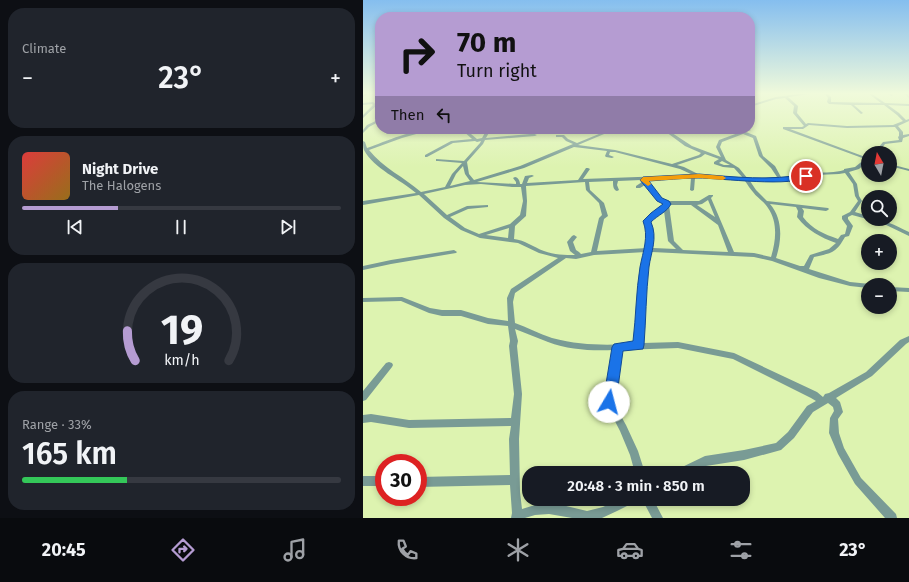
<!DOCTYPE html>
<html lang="en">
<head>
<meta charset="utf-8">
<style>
  :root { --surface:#171b24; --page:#20242c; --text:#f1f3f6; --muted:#9ea1a6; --line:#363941; --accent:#b59cd2 }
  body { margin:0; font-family:"Fira Sans",sans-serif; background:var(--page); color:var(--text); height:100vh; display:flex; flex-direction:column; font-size:15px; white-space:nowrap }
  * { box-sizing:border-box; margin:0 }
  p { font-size:13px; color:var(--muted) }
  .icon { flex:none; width:22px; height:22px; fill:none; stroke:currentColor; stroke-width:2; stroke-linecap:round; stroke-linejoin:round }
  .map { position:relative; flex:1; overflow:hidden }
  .drawer { display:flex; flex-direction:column; gap:8px; padding:8px; background:#0d0f14; width:363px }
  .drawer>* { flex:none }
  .hud { position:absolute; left:12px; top:12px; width:380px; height:122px; border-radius:16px; box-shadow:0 2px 6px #0003; background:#b59cd2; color:#111; overflow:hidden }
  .needle { width:26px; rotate:350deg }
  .fabs { position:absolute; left:498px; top:146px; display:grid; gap:8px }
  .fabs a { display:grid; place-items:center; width:36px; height:36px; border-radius:50%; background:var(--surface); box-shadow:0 2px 6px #0003; font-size:20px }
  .speed { position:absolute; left:12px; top:454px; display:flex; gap:8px; font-size:20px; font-weight:700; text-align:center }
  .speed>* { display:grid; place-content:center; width:52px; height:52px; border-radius:50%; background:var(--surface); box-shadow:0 2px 6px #0003; line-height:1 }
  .speed .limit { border:6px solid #d22; background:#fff; color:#111 }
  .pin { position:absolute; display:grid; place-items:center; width:34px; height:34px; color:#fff; margin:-17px; border:2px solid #fff; border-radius:50%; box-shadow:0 1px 4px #0007 }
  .me { position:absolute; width:44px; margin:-22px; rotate:8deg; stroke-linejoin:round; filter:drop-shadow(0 0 3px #0008) }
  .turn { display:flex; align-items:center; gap:14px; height:84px; padding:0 16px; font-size:18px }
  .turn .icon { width:52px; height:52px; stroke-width:2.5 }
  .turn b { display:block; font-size:28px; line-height:34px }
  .then { display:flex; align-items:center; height:38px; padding:0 16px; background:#0003; gap:8px; font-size:15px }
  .big { font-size:30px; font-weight:600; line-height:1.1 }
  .drawer .widget { flex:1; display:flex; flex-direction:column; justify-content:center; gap:6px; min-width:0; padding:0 14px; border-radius:16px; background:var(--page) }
  .drawer .dial { align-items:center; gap:0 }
  .dial svg { height:104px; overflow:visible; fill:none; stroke:var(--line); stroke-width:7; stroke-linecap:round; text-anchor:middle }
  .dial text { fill:var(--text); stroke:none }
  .song { display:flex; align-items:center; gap:12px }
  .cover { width:48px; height:48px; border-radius:6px; background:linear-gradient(135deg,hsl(0 70% 55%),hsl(40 70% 35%)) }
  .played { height:4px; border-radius:2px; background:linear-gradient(90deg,var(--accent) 30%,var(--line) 30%) }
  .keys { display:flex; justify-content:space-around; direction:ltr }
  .heat { display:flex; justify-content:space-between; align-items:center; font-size:22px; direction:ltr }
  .charge { height:6px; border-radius:3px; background:linear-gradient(90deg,#34c759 33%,var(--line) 0) }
  .trip { position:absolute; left:159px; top:466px; width:228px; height:40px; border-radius:16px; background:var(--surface); box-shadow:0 2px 6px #0003; font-weight:600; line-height:40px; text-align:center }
  .dock { display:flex; height:64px; justify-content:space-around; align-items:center; background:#090b0e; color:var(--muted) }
  .dock .icon { width:28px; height:28px }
  .dock .selected { color:var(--accent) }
  .dock b { font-size:18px; color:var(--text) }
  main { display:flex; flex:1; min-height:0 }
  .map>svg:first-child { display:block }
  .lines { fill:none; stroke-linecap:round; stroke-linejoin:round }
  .minor { fill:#799b95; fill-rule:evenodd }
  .route { fill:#1a73e8; stroke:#114b97 }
  .slow { fill:#f59e0b }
</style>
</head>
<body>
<main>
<section class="drawer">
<div class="widget"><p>Climate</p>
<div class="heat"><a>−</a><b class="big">23°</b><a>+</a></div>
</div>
<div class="widget">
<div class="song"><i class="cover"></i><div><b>Night Drive</b><p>The Halogens</p></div></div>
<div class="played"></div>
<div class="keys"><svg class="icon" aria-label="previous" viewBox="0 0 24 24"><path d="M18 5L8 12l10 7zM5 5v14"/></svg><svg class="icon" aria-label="pause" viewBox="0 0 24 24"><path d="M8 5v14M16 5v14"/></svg><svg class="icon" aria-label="next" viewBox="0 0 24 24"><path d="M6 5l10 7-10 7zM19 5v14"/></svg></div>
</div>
<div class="widget dial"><svg viewBox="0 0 100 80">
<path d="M14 69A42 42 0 1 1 86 69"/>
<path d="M14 69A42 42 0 0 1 8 46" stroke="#b59cd2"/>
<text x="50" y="56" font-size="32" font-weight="700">19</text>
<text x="50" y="72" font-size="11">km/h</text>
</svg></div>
<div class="widget"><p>Range · 33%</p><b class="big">165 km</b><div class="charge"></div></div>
</section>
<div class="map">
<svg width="546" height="518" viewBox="0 0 546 518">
  <rect width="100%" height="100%" fill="#ddf3b0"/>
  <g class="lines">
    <path class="minor" d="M1,94H5L0,97V95Z
      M436,94H447L425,97L435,106L434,113L443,124L445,123L484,126L530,125L540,121L534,115L521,105H491L500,113L498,114L488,105L466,104L464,102L465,98L462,94H465L468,97V102L518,103L506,94H509L522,103L546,104V106L525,105L536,113L543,120L546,119V121L535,126L540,132V135L546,134V136L540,138L539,142L522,144L515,153H511L520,142L536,140L535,137L536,136V132L532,127L484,128L446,125L440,129H427L505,158V161L496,169L486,172L494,184L496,196L499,201L492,212L505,216V219C522,219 531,225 546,232V236L519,223L489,215L485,217V219L490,226L486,236L482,237C473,253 469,253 451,257L446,269L487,282L507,284L505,285V288L487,286L456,278L409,261L391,257L289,252L285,266L280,343L315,342L371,353L454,392L460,397L462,394L466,393L503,372L537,340L546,336V342L543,344L509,376L473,398L477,402L480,412L475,419L476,433L481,448L498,478L533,514L534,518H522L492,484L475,454L466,433L467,418L471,411L470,407L465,403L450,412L431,438L418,450L381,460L343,466L327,473H311L313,470L342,456L381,450L413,443L425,432L444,406L453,401L448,398L370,359L315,348L258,350L250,402L263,425L275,451L282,473H272L267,455L257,431L242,402L251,350C229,351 206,350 185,342C174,338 163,333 152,329L155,341L154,346L159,394L156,439L157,492L159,509L172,505L186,504L199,505L224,511L240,507L256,499H271L270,503L254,511L239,518H209L186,514L172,515L162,518H148L149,513L147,485L55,487V477L147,475L146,439L148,426L46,428L8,422L0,423V415L8,414L46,420L148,418L151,394L146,346L147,341L145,326L125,324L98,316H79L66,313L38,301L0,302V298L39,297L67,308L79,310H98L125,318L145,321L144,298L148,289L195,258L176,253L155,243L117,238L98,230L81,218L56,195L0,205V201L53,193C37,179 11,169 1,150C0,147 0,144 0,141L2,142L4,148C24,141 50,129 71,129L39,138L6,150C20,168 41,177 58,192L82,187L89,174L99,163L75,161H73V159L101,161L117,143L118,141L114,142L112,141L90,143L64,157H62V155L88,141L109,139L98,129H102L114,139L119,138L124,129H128L123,138L167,134L155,129H160L174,135L172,136L122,140L120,144L104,162L106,174L111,180L157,166L210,144L203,141L199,137H193V135H201L205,139L214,143L248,129H253L215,145L252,150L309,164L336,155L338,153L322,146L299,129H303L329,146L358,157L353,147L356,140L386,129L388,130L383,132L393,136L400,156L412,166L418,177C430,177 441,174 453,173C462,172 472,173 481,170V169L492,167L502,159L420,129V127H439L441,126L430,113L431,106L422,98L413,99L387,107V105L413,97ZM380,134L390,138L396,156L408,168L414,177L385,179L376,168L363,160L357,147L359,142ZM211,147L244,151L242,156L243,157L249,158L251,157L246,155L247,152H252L317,169L330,175L220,179L227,169L225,168H223L215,180L164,183L166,178L171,176L169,175L162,176L159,184H157C157,181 155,177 152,177L150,178L153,182V184L114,182L161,168ZM342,154L356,159L351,162V164L360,167L371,168L380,178L337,175L321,167L314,165L338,157ZM359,161L367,165H361L356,163ZM100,166L102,174L107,181L87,186L93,174ZM482,173L490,184L492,196L495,201L487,212L479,216V219L484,226L482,234L478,235L475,239C461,234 449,229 440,217L441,211L439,208L463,211L465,210L466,209L465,208L404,201L393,190L387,181L432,179L453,175L476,174ZM336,177L382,181C385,185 387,189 390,192C394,198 401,201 405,208C415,222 413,241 408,257L391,253L371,252L348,198L350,196V195H346L336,201H305L299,199L285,183V181L282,180L328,178L327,190L329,191L331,190L332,178ZM278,180L279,182L273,186V188H277L282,185L295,201L301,204C298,212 287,214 281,221L283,227L284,248L234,251L241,219L245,216L241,203L227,190L226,182L250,181C250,185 250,190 254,191L256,190L254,185L255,181ZM222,182L223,190L236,203L239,215L236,218L228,252L218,254L216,252L213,250L210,242L214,237L211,235L209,236L204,242L207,251L212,255C202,255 191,255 181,251C170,247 162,240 151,239L152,226L163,216L164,201L163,186ZM118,184L149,187H158L160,201L157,215L147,224L116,234L102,228L87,217L105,209L125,207V205L104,206L84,215L61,194L102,185ZM345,200L352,217L334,205L339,204ZM407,204L433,207L435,211L434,217C445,231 457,237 473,243L466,249L447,255L441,266H437L413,258C419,240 420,219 407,204ZM306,205H328L355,225L365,252L320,250L311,241ZM301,211L305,241L313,249L290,248L289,227L287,221ZM146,228L145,238L123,235ZM283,252L279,266L272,344C243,345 219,346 189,338C176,334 164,327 152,323L150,302L152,293L203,258L213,259L231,255Z
      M526,94H529L530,95L528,96Z
      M542,94H545L546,98Z
      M10,102L14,105L0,118V115L10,105L9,104L0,105V103Z
      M17,119V121L6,127L0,133V130L4,125Z
      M26,129H30L28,132H44L46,133L44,134H24L23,133Z
      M527,164L546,169V171L527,166Z
      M91,250L94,252L93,253L28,264L0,270V266L28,260Z
      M527,287L546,288V292L527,291Z
      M26,362L29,363L30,365L29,367L3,400L0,401V391L23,363Z
      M0,476H21V486H0Z
      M279,499H290L300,518H289Z"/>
  </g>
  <linearGradient id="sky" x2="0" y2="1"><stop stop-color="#85beef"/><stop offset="0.56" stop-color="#f0fadb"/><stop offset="1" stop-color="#f0fadb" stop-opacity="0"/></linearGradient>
  <rect width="546" height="167" fill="url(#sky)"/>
  <path class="route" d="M336,174C371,177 408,181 443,174L446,176C431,188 357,178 335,178C319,178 302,180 286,181L299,198L306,201L308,204C304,212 295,215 288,222C295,238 288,252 286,267C283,293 283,320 281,345L280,349L260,351L253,402L251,406L246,408L242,406L240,402L249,347L251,344L270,341C273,317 273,291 277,267C280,251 286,237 280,221L288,213L300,204L294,201L277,180L280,177Z"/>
  <path class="slow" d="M336,174L360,176L363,178L360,180L336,178L286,181L288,184L285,186L277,180L280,177Z"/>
</svg>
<div class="fabs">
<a><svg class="needle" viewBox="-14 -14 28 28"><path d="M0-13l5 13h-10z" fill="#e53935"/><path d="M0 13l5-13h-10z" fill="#9ea1a6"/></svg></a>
<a><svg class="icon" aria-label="search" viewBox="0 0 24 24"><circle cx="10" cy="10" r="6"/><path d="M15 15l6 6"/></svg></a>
<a>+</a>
<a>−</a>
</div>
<div class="speed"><div class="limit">30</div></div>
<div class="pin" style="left:443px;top:176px;background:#d93025"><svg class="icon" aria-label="arrive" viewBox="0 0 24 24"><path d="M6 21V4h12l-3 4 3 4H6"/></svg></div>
<svg class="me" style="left:246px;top:402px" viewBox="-20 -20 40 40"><circle r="19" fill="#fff"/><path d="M0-13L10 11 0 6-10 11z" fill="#1a73e8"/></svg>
<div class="trip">20:48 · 3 min · 850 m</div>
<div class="hud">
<div class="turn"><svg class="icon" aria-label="right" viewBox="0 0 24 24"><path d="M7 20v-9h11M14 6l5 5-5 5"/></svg><div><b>70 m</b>Turn right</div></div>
<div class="then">Then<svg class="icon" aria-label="left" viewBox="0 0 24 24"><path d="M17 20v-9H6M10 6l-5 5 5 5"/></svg></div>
</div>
</div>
</main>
<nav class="dock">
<b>20:45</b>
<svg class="icon selected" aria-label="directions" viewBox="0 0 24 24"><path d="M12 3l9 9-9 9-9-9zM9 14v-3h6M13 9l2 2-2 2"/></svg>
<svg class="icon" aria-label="music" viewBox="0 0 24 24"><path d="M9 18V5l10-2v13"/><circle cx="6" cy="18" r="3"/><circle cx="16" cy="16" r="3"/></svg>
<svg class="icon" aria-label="phone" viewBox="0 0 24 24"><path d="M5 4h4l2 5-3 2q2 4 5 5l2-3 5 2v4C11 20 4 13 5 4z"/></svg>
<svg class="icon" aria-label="climate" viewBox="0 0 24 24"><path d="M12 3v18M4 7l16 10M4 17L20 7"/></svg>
<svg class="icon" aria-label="car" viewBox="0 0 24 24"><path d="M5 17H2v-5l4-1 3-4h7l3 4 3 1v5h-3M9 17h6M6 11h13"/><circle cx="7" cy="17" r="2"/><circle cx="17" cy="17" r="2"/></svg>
<svg class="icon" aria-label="filters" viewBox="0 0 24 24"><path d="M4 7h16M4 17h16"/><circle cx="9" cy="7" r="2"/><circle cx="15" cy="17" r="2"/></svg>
<b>23°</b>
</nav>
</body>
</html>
